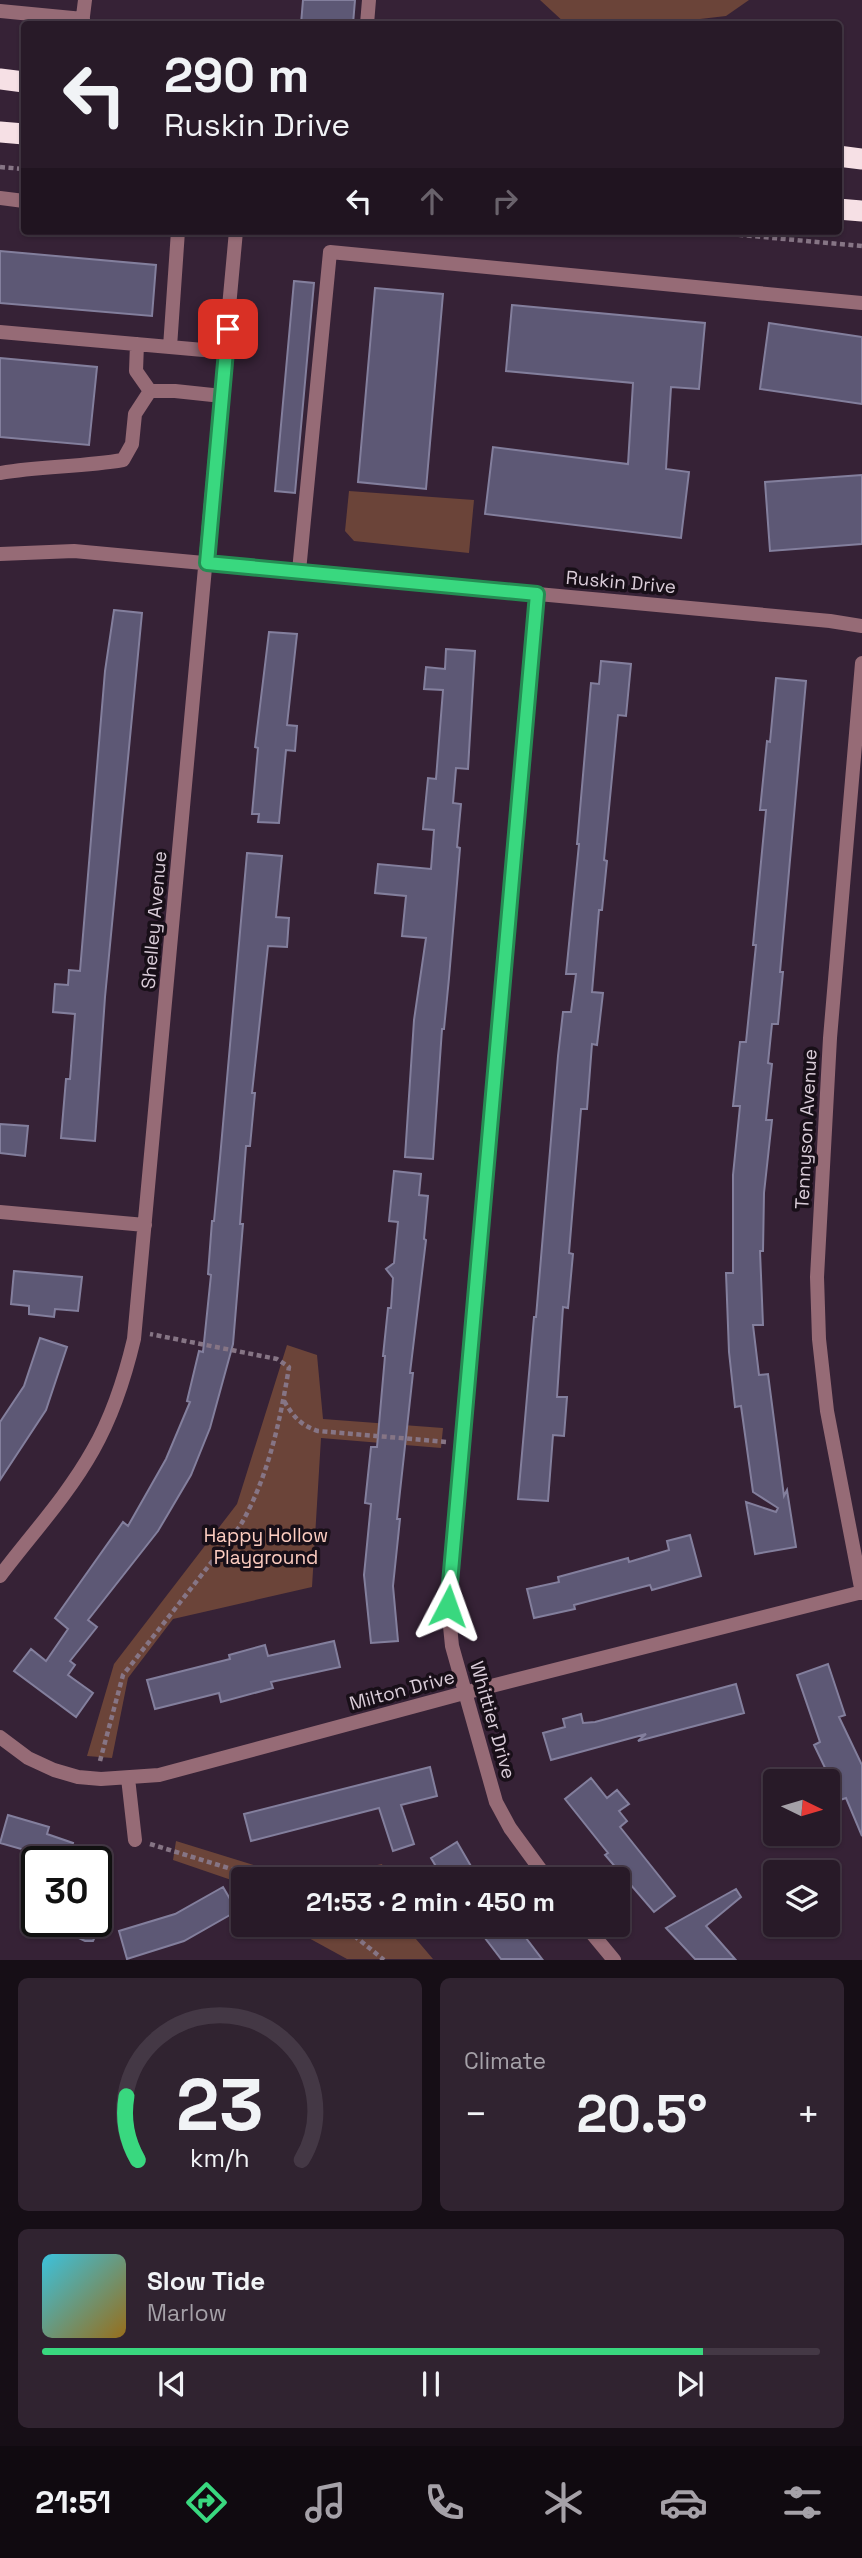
<!DOCTYPE html>
<html lang="en">
<head>
<meta charset="utf-8">
<style>
  :root { --surface:#281a28; --page:#302330; --text:#f1f3f6; --muted:#a5a1a8; --line:#443845; --accent:#39d87f }
  body { margin:0; font-family:"Space Grotesk",sans-serif; background:var(--page); color:var(--text); height:100vh; display:flex; flex-direction:column; font-size:26px; white-space:nowrap }
  * { box-sizing:border-box; margin:0 }
  p { font-size:23px; color:var(--muted) }
  .icon { flex:none; width:38px; height:38px; fill:none; stroke:currentColor; stroke-width:2; stroke-linecap:round; stroke-linejoin:round }
  .map { position:relative; height:1960px; overflow:hidden }
  .sheet { display:flex; flex-direction:column; gap:18px; padding:18px; background:#160e16; flex:1 }
  .sheet>* { flex:none }
  .top-card { position:absolute; left:21px; top:21px; width:821px; height:214px; border-radius:7px; box-shadow:0 2px 5px #0004,0 0 0 2px var(--line); background:#281a28; color:var(--text); overflow:hidden }
  .needle { width:46px; rotate:95deg }
  .buttons { position:absolute; left:763px; top:1769px; display:grid; gap:14px }
  .buttons a { display:grid; place-items:center; width:77px; height:77px; border-radius:7px; background:var(--surface); box-shadow:0 2px 5px #0004,0 0 0 2px var(--line); font-size:35px }
  .speed { position:absolute; left:21px; top:1846px; display:flex; gap:14px; font-size:35px; font-weight:700; text-align:center }
  .speed>* { display:grid; place-content:center; width:91px; height:91px; border-radius:50%; background:var(--surface); box-shadow:0 2px 5px #0004,0 0 0 2px var(--line); line-height:1 }
  .speed .limit { border:4px solid #111; border-radius:10px; background:#fff; color:#111 }
  .pin { position:absolute; display:grid; place-items:center; width:60px; height:60px; color:#fff; margin:-30px; border-radius:14px; box-shadow:0 4px 10px #0006 }
  .me { position:absolute; width:77px; margin:-38px; rotate:4deg; stroke-linejoin:round; filter:drop-shadow(0 0 5px #0008) }
  .turn { display:flex; align-items:center; gap:24px; height:147px; padding:0 28px; font-size:32px }
  .turn .icon { width:91px; height:91px; stroke-width:2.5 }
  .turn b { display:block; font-size:49px; line-height:60px }
  .lanes { display:flex; align-items:center; height:66px; padding:0 28px; background:#0003; justify-content:center; gap:35px; direction:ltr }
  .lanes .off { opacity:.35 }
  .big { font-size:52px; font-weight:700; line-height:1.1 }
  .sheet .widget { flex:1; display:flex; flex-direction:column; justify-content:center; gap:10px; min-width:0; padding:0 24px; border-radius:10px; background:var(--page) }
  .sheet .dial { align-items:center; gap:0 }
  .dial svg { height:182px; overflow:visible; fill:none; stroke:var(--line); stroke-width:7; stroke-linecap:round; text-anchor:middle }
  .dial text { fill:var(--text); stroke:none }
  .song { display:flex; align-items:center; gap:21px }
  .cover { width:84px; height:84px; border-radius:10px; background:linear-gradient(135deg,hsl(190 70% 55%),hsl(40 70% 35%)) }
  .played { height:7px; border-radius:4px; background:linear-gradient(90deg,var(--accent) 85%,var(--line) 85%) }
  .keys { display:flex; justify-content:space-around; direction:ltr }
  .heat { display:flex; justify-content:space-between; align-items:center; font-size:38px; direction:ltr }
  .sheet .tiles { flex:1; display:grid; gap:18px; grid-template-columns:1fr 1fr }
  .widget:last-child { grid-column:span 2 }
  .trip { position:absolute; left:231px; top:1867px; width:399px; height:70px; border-radius:7px; background:var(--surface); box-shadow:0 2px 5px #0004,0 0 0 2px var(--line); font-weight:700; line-height:70px; text-align:center }
  .tab-bar { display:flex; height:112px; justify-content:space-around; align-items:center; background:#100a10; color:var(--muted) }
  .tab-bar .icon { width:49px; height:49px }
  .tab-bar .active { color:var(--accent) }
  .tab-bar b { font-size:32px; color:var(--text) }
  .map>svg:first-child { display:block }
  .green { fill:#6b4439 }
  .building { fill:#5d5875; stroke:#837f9d; stroke-width:2 }
  .lines { fill:none; stroke-linecap:round; stroke-linejoin:round }
  .path { stroke:#867585; stroke-width:4.5; stroke-dasharray:5 3.5; stroke-linecap:butt }
  .lane { stroke:#966b76; stroke-width:14 }
  .street { stroke:#966b76; stroke-width:14 }
  .highway { stroke:#f6e0e5; stroke-width:21 }
  .route-casing { stroke:#258c53; stroke-width:18 }
  .route { stroke:#39d87f; stroke-width:12 }
  .labels { text-anchor:middle; dominant-baseline:central; stroke-width:7; stroke-linejoin:round; paint-order:stroke }
  .street-label { font-size:19px; fill:#dacdd9; stroke:#180f18 }
  .park-label { font-size:19px; fill:#fdcdc0; stroke:#180f18 }
</style>
</head>
<body>
<div class="map">
<svg width="862" height="1960" viewBox="0 0 862 1960">
  <rect width="100%" height="100%" fill="#362236"/>
  <path class="green" d="M540,0H749L726,16L657,24H566Z
    M349,491L474,500L469,553L354,541L345,531Z
    M287,1345L317,1355L323,1419L443,1428L441,1448L321,1438L312,1587L173,1619L128,1678L112,1758L87,1756L114,1664L237,1504Z
    M176,1841L299,1879L243,1880V1884L173,1860Z
    M382,1864L387,1879H310Z
    M285,1925H404L433,1959H347Z"/>
  <path class="building" d="M303,0H355L353,24H301Z
    M0,251L156,265L152,316L0,303Z
    M294,281L314,283L295,493L275,491Z
    M375,288L443,294L426,489L358,482Z
    M512,305L705,323L699,389L671,387L666,469L689,472L681,538L485,514L493,447L628,464L633,383L506,371Z
    M769,323L862,337V404L760,389Z
    M0,358L97,367L89,445L0,437Z
    M862,475V544L770,551L765,482Z
    M114,610L142,613L105,997L95,1141L61,1138L66,1079H70L75,1014L53,1012L55,984L68,985L69,970L80,971L105,671Z
    M269,632L297,634L287,725L297,726L295,751L286,750L279,823L258,822L259,814H252L258,748L255,747Z
    M446,649L475,651L468,769L456,768L453,803L461,804L457,847L460,848L449,978L444,1029H442L433,1159L405,1157L414,1020L426,938L402,936L406,896L375,893L378,864L431,869L434,830L423,829L428,778L436,779L443,690L424,689L426,667L445,669Z
    M601,661L631,664L626,716L618,715L604,860L607,861L602,910H599L592,992L603,993L597,1045L592,1044L587,1109H581L569,1253L573,1254L568,1308L563,1307L557,1397H567L564,1436L553,1435L548,1501L518,1499L534,1317H536L558,1056L563,1012H571L576,974H566L579,844H577L591,683L599,684Z
    M776,678L806,681L780,972H783L778,1024H772L768,1063L772,1064L766,1120H772L764,1193L763,1251H760L763,1325H753L759,1375L768,1374L784,1496L787,1490L796,1547L755,1554L746,1502L776,1512L778,1508L753,1492L741,1406L735,1407L729,1352L726,1273H733V1175L740,1106H733L740,1042H746L756,945H753L766,810H760L767,741L770,742Z
    M247,853L282,856L276,917L289,918L287,947L268,946L252,1093H255L250,1146H246L240,1224H243L233,1344L210,1428L191,1475L158,1531L88,1620L97,1627L70,1661L75,1665L68,1675L93,1693L76,1717L14,1671L31,1649L46,1661L68,1629L55,1618L123,1522L128,1526L166,1459L190,1402L187,1401L199,1351L203,1352L211,1275L208,1274L212,1221H214L220,1158Z
    M0,1124L28,1126L25,1156L0,1153Z
    M394,1171L421,1174L419,1195L428,1196L424,1239L426,1240L410,1373H413L397,1519H400L393,1586L398,1641L371,1643L364,1575L371,1504L365,1503L371,1447H377L385,1356H383L388,1308H391L393,1278L386,1269L394,1263L398,1222L389,1221Z
    M14,1271L82,1277L78,1311L55,1309L54,1317L29,1314V1306L11,1304Z
    M40,1338L67,1347L46,1410L0,1480V1422L24,1386Z
    M690,1535L701,1576L652,1590L650,1585L574,1605L575,1609L534,1618L527,1589L559,1582L558,1577L628,1558L629,1562L669,1550L667,1541Z
    M334,1641L340,1667L271,1682L273,1688L221,1702L219,1693L155,1709L147,1680L230,1659L229,1655L265,1645L268,1656Z
    M828,1664L845,1715L839,1717L862,1765V1836L846,1798L840,1800L837,1794L829,1797L828,1782H821L820,1778L828,1774L814,1745L820,1742L797,1675Z
    M736,1684L744,1713L638,1741L646,1734L551,1760L543,1733L565,1727L563,1719L581,1714L583,1723L595,1722Z
    M430,1767L437,1796L401,1805L414,1844L393,1851L379,1808L251,1841L244,1814Z
    M591,1778L607,1798L617,1790L629,1804L619,1811L627,1821L620,1827L675,1896L654,1912L605,1855L608,1853L565,1799Z
    M8,1815L49,1827L47,1834L73,1843L67,1862L0,1843Z
    M457,1842L479,1880H444L431,1858Z
    M223,1887L237,1911L184,1941L127,1959L119,1931L175,1914Z
    M736,1889L741,1897L706,1926L735,1959H695L666,1928Z
    M45,1922H102L93,1941H85Z
    M475,1925H516L542,1959H501Z"/>
  <g class="lines">
    <path class="path" d="M0,167L24,169
      M696,231L862,246
      M284,1401C293,1416 300,1425 318,1431L447,1442
      M100,1761L123,1675L240,1526C268,1478 280,1422 289,1367L277,1359L150,1334
      M150,1844L267,1880
      M341,1925L384,1960"/>
    <path class="lane" d="M0,11L83,19
      M82,24L85,0
      M367,24L369,0
      M0,198L24,201
      M0,332L226,352
      M137,344L136,371L150,391
      M170,347L178,231
      M0,473C41,466 82,467 123,460L132,444L135,414L150,391H175L222,396
      M299,571L330,252L862,303"/>
    <path class="street" d="M0,554L74,551L830,621L862,626
      M537,594L448,1606L452,1646L496,1802L510,1828L548,1880
      M862,663L830,1038L817,1277L819,1339L827,1411L862,1593
      M0,1212L145,1225
      M0,1576C31,1535 68,1495 93,1450C113,1415 125,1377 134,1339L236,231
      M0,1737L28,1758L54,1770L78,1777L101,1779L159,1775L464,1693L862,1592
      M128,1778L135,1840
      M585,1925L614,1960"/>
    <path class="highway" d="M0,79L24,82
      M0,132L24,134
      M838,156L862,159
      M838,209L862,211"/>
  </g>
  <g class="lines">
    <g class="route-casing">
      <path id="route" d="M228,329L207,563L537,594L448,1606"/>
    </g>
    <use href="#route" class="route"/>
  </g>
  <g class="labels">
    <g class="street-label">
      <text transform="translate(621 582) rotate(5)">Ruskin Drive</text>
      <text transform="translate(154 920) rotate(-85)">Shelley Avenue</text>
      <text transform="translate(806 1129) rotate(-87)">Tennyson Avenue</text>
      <text transform="translate(402 1690) rotate(-15)">Milton Drive</text>
      <text transform="translate(493 1720) rotate(74)">Whittier Drive</text>
    </g>
    <g class="park-label">
      <text x="266" y="1535">Happy Hollow<tspan x="266" dy="22">Playground</tspan></text>
    </g>
  </g>
</svg>
<div class="buttons">
<a><svg class="needle" viewBox="-14 -14 28 28"><path d="M0-13l5 13h-10z" fill="#e53935"/><path d="M0 13l5-13h-10z" fill="#a5a1a8"/></svg></a>
<a><svg class="icon" aria-label="layers" viewBox="0 0 24 24"><path d="M12 4l9 5-9 5-9-5zM3 14l9 5 9-5"/></svg></a>
</div>
<div class="speed"><div class="limit">30</div></div>
<div class="pin" style="left:228px;top:329px;background:#d93025"><svg class="icon" aria-label="arrive" viewBox="0 0 24 24"><path d="M6 21V4h12l-3 4 3 4H6"/></svg></div>
<svg class="me" style="left:448px;top:1606px" viewBox="-20 -20 40 40"><path d="M0-17L14 15 0 8-14 15z" fill="#39d87f" stroke="#fff" stroke-width="4"/></svg>
<div class="trip">21:53 · 2 min · 450 m</div>
<div class="top-card">
<div class="turn"><svg class="icon" aria-label="left" viewBox="0 0 24 24"><path d="M17 20v-9H6M10 6l-5 5 5 5"/></svg><div><b>290 m</b>Ruskin Drive</div></div>
<div class="lanes"><svg class="icon" aria-label="left" viewBox="0 0 24 24"><path d="M17 20v-9H6M10 6l-5 5 5 5"/></svg><svg class="icon off" aria-label="ahead" viewBox="0 0 24 24"><path d="M12 20V5M6 11l6-6 6 6"/></svg><svg class="icon off" aria-label="right" viewBox="0 0 24 24"><path d="M7 20v-9h11M14 6l5 5-5 5"/></svg></div>
</div>
</div>
<section class="sheet">
<div class="tiles">
<div class="widget dial"><svg viewBox="0 0 100 80">
<path d="M14 69A42 42 0 1 1 86 69"/>
<path d="M14 69A42 42 0 0 1 9 41" stroke="#39d87f"/>
<text x="50" y="56" font-size="32" font-weight="700">23</text>
<text x="50" y="72" font-size="11">km/h</text>
</svg></div>
<div class="widget"><p>Climate</p>
<div class="heat"><a>−</a><b class="big">20.5°</b><a>+</a></div>
</div>
<div class="widget">
<div class="song"><i class="cover"></i><div><b>Slow Tide</b><p>Marlow</p></div></div>
<div class="played"></div>
<div class="keys"><svg class="icon" aria-label="previous" viewBox="0 0 24 24"><path d="M18 5L8 12l10 7zM5 5v14"/></svg><svg class="icon" aria-label="pause" viewBox="0 0 24 24"><path d="M8 5v14M16 5v14"/></svg><svg class="icon" aria-label="next" viewBox="0 0 24 24"><path d="M6 5l10 7-10 7zM19 5v14"/></svg></div>
</div>
</div>
</section>
<nav class="tab-bar">
<b>21:51</b>
<svg class="icon active" aria-label="directions" viewBox="0 0 24 24"><path d="M12 3l9 9-9 9-9-9zM9 14v-3h6M13 9l2 2-2 2"/></svg>
<svg class="icon" aria-label="music" viewBox="0 0 24 24"><path d="M9 18V5l10-2v13"/><circle cx="6" cy="18" r="3"/><circle cx="16" cy="16" r="3"/></svg>
<svg class="icon" aria-label="phone" viewBox="0 0 24 24"><path d="M5 4h4l2 5-3 2q2 4 5 5l2-3 5 2v4C11 20 4 13 5 4z"/></svg>
<svg class="icon" aria-label="climate" viewBox="0 0 24 24"><path d="M12 3v18M4 7l16 10M4 17L20 7"/></svg>
<svg class="icon" aria-label="car" viewBox="0 0 24 24"><path d="M5 17H2v-5l4-1 3-4h7l3 4 3 1v5h-3M9 17h6M6 11h13"/><circle cx="7" cy="17" r="2"/><circle cx="17" cy="17" r="2"/></svg>
<svg class="icon" aria-label="filters" viewBox="0 0 24 24"><path d="M4 7h16M4 17h16"/><circle cx="9" cy="7" r="2"/><circle cx="15" cy="17" r="2"/></svg>
</nav>
</body>
</html>
